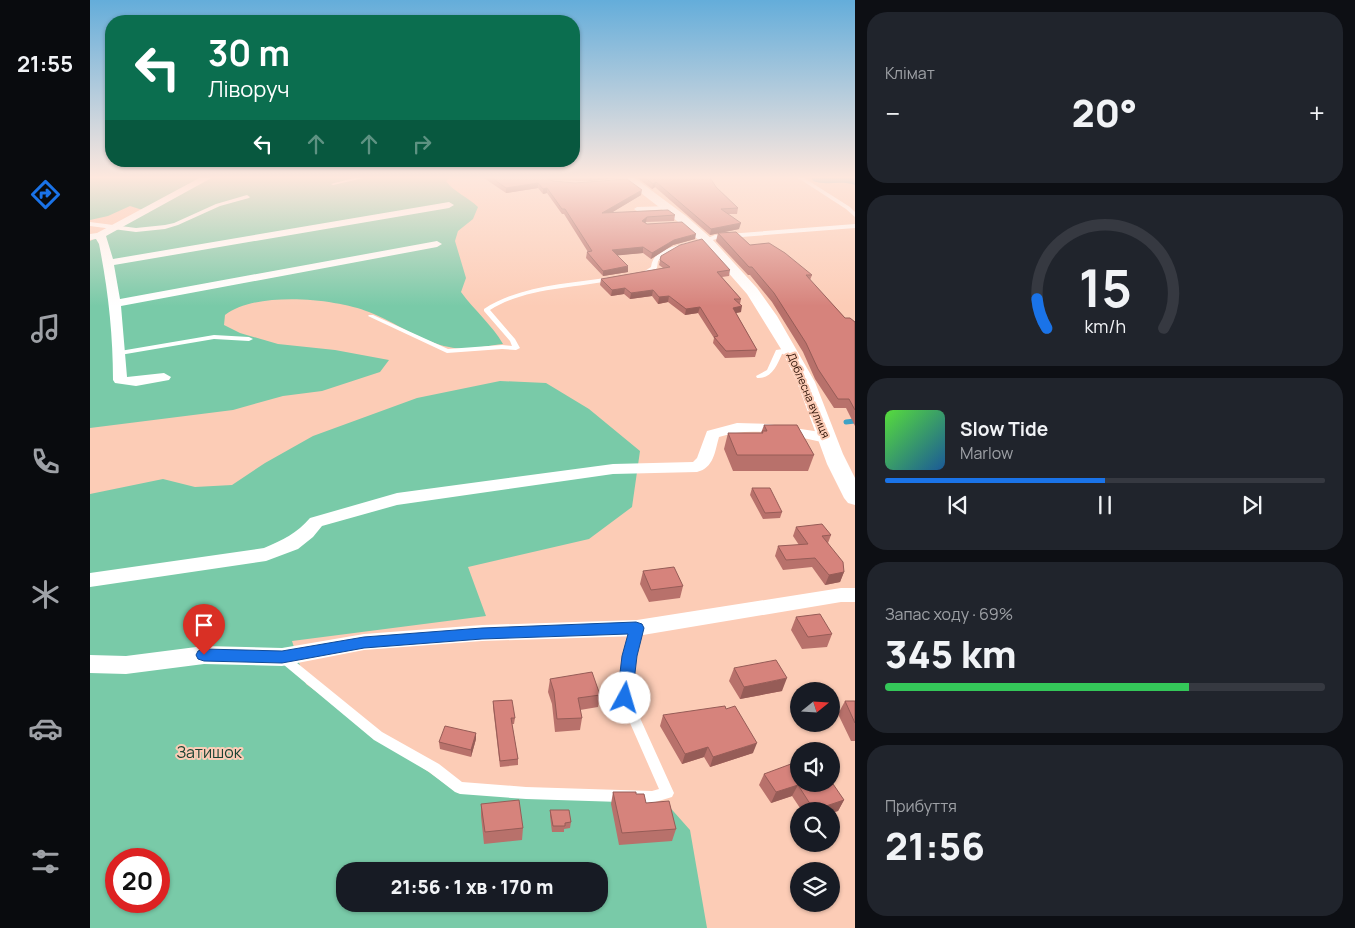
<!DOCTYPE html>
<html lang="uk">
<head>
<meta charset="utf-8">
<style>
  :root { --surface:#171b24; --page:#20242c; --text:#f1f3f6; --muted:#9ea1a6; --line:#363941; --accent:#1a73e8 }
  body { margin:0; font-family:Manrope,sans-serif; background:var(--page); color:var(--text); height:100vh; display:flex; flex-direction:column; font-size:19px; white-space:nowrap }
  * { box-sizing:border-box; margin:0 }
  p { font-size:16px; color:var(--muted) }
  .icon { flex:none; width:28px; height:28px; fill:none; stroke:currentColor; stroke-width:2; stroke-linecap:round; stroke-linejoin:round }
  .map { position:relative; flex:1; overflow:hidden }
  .details { display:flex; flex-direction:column; gap:12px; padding:12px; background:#0d0f14; width:500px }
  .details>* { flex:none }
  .top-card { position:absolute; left:15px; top:15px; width:475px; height:152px; border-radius:20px; box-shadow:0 1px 4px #0004; background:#0b6e4f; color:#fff; overflow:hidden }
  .needle { width:32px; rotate:72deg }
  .fabs { position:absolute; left:700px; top:682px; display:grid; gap:10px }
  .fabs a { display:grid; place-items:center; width:50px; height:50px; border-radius:50%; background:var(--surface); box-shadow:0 1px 4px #0004; font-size:25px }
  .speed { position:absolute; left:15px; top:848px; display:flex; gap:10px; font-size:25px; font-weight:700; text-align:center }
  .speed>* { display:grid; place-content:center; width:65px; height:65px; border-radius:50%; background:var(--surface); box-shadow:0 1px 4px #0004; line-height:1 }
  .speed .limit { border:8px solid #d22; background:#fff; color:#111 }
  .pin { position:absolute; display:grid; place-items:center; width:42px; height:42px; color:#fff; margin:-51px -21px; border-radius:50% 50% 50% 0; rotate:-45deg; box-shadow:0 0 5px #0007 }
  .pin .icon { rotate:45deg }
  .me { position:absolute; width:55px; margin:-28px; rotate:6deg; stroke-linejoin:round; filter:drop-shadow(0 0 4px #0008) }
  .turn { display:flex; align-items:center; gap:18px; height:105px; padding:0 20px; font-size:22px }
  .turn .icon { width:65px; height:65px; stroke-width:2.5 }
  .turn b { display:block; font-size:35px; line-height:42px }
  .lanes { display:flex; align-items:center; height:48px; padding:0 20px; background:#0003; justify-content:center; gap:25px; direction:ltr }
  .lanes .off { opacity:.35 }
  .big { font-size:38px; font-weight:800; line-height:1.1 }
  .details .tile { flex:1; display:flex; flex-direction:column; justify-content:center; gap:8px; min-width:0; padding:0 18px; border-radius:20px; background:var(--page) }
  .details .dial { align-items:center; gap:0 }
  .dial svg { height:130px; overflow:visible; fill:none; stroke:var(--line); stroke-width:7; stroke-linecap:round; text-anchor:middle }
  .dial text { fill:var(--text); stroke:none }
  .song { display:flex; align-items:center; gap:15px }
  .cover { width:60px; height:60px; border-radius:8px; background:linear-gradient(135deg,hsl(110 70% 55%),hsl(210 70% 35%)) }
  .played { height:5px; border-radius:2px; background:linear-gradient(90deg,var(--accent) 50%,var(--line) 50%) }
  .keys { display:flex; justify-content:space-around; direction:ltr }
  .heat { display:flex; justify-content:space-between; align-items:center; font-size:28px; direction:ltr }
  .charge { height:8px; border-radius:4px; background:linear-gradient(90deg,#34c759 69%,var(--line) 0) }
  .trip { position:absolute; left:246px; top:862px; width:272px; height:50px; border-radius:20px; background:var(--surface); box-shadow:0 1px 4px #0004; font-weight:800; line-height:50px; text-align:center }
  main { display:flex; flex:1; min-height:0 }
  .dock { display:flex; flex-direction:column; width:90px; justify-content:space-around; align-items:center; background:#090b0e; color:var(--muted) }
  .dock .icon { width:35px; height:35px }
  .dock .current { color:var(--accent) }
  .dock b { font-size:22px; color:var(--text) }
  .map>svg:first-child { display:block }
  .green { fill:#79caa8; fill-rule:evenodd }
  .water { fill:#3fa2c5 }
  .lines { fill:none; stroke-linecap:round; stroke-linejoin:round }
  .stream { stroke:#3fa2c5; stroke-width:5 }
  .service { fill:#fff; fill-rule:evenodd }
  .minor { fill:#fff; fill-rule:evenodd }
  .tertiary { fill:#fff; fill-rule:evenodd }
  .wall { fill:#b8716b }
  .shaded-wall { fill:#965c57 }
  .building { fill:#d6837c; stroke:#965c57 }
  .route { fill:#1a73e8; stroke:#114b97 }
  .labels { text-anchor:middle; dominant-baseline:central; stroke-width:4; stroke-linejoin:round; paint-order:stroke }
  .far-street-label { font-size:11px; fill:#2b0f03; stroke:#fcccb6 }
  .near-park-label { font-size:16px; fill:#1b4333; stroke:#fcccb6 }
</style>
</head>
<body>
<main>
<nav class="dock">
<b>21:55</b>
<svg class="icon current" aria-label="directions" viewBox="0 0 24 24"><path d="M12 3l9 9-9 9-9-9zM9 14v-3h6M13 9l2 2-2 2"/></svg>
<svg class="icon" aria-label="music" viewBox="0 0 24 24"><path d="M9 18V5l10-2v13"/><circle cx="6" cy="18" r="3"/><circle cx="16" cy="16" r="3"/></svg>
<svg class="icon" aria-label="phone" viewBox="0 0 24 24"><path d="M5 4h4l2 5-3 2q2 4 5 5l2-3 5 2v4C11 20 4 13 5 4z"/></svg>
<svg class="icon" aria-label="climate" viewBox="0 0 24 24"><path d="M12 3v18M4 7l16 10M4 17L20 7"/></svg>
<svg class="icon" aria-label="car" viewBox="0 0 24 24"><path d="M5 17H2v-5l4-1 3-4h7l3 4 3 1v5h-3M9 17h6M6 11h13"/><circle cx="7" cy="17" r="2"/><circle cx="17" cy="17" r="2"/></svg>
<svg class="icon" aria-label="filters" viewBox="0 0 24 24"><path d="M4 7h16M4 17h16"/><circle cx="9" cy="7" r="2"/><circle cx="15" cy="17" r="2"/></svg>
</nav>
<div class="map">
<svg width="765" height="928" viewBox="0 0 765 928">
  <rect width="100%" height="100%" fill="#fcccb6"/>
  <path class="green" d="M0,176H360L356,181C365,193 378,197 388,207L383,219L368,231L365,241L376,278L371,292C384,310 403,326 413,344C396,346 376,351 359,347C332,342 305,322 279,312C244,298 166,291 135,315L134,325L150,333L188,344L245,350L299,360L290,372L232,391L193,396L143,410L0,428V241L59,212L40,206L18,216L0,220Z
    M410,381L456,383L499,409L550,451L542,507L499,539L378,567L396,616L202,641L216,684L368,793L576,803L600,830L617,928H0V494L73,479L105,487L142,485L175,463L223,436L327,398ZM26,859H69V901H26ZM255,871H510V904H255Z"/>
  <path class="water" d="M721,176H765V185C751,180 736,186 723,181Z"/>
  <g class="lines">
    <path class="stream" d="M756,422L765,421"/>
    <path class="service" d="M272,176H282L243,185L241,184Z
      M705,176H711L760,207L765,212V217L756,209Z
      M157,195L160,197L159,198L130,206L88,225L75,229L46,232L0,226V222L46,228L75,225L84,223L126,204Z
      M579,206L581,207V209L547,211L544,209L547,207Z
      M765,224V228L626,239L611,244L608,242L625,235Z
      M599,242L601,243V245L576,253L568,261L567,268L560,274L553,276L550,274L561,267C563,249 584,247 599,242Z
      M521,277L523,278V280C482,289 437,287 400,310L425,339L430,348L426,350L412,349L357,353L278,316L279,315H283L358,349L412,345L422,346L420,341L394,311V309C431,285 478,284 521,277Z
      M124,335L159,337L163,339L159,341L124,339L30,355L26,353L30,351Z
      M700,348H703V352L692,354C687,365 682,379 667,378L666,376L677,370L686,350Z
      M547,624L551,625L552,628L545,656L541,698L584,793L582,797L562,803L436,799L370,794L365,792L339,772L284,740L188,660L186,657L188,654L192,652L196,654L292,732L349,764L372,782L436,787L562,791L569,789L529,698L533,656L542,628L543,625Z"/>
    <path class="minor" d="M113,176H125L16,236L23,259L359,202L364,205L359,208L24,265L30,299L347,241L352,244L347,247L31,306L37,377L74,373L81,377L79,380L46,386L25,383L23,380C23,334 18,289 9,244L6,239L0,240V234L7,233Z
      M647,423L678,424L737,433L743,435L745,438L743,441L737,443C703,436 663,425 629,437C625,451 624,468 607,472L523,474L307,505L232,526L223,537L208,549L176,561L0,587V573L174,548C193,540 207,533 220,518L307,493L523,464L603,462L607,458L617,431Z
      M751,588H765V602H751L547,636L392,641L274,650L192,666L114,664L36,674L0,673V655L36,656L114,646L192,648L274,634L392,625L547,620Z"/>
    <path class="tertiary" d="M529,176H542L596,216L622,239L667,288L687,316L725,382L753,454L765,478V505L758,503L754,498L737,464L707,382L691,349L657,294L613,244L587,221Z"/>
  </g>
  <path class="wall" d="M391,176H529V178L499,181L460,180L463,181L551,195L521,213L585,215L584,221L556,222L555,223L557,224L605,239L583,245L561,259L553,253L527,255L538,272L513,276L496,258L497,252H498L474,214H472L457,193L453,194L448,188L416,193Z
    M545,176H619L626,187L648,208L647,214H638L649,229L620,235L565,187L562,189Z
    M628,233L660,245L722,275L720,280L755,318L765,322V426L756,408H744L725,379L713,352L682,302L660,275H658L626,241Z
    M571,256L640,270L639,276L632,277L651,299L650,304L651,312L646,313L667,350L665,357L635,358L623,343L624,338L608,313L595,315L578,302L568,304L562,296L540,299L534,294L521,296L510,285L511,279L573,268L569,265Z
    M674,425L724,455L718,471H643L634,449L638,433H671Z
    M662,488L692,512L690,518L673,519L660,495Z
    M706,527L741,535L738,543L754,572L750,582L735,585L722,567L693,570L685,556L688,546L709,545L703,536Z
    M553,571L593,586L590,598L559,602L550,584Z
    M706,617L742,634L737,647L712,649L701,630Z
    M644,668L692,691L650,699L639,681Z
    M460,679L510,695L508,707L490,710L492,718L490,730L465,732L462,704L458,692Z
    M403,701L425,718L424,724H422L428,759V765L410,767L403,707Z
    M755,701H765V741H761L748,714Z
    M573,715L663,753L620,767L614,757L592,764L570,726Z
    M386,733V739L381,757L350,749L349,742Z
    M674,774L754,800L748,811L741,813V811H712L702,796L681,803L669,785Z
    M523,792L546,794L586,829L582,841L529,845L521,804Z
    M391,804L433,828L432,840L394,844L391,816Z
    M460,810L481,822L480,828L474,829V832H462L460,816Z"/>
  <path class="shaded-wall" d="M499,176H529V178L499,181Z
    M566,182L565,187L562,189L563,184Z
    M448,183V188L416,193V188Z
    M457,188V193L453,194V189Z
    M552,190L551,195L511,219L512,213Z
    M557,217L556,222L551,227L552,221Z
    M651,223L649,229L620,235L621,229Z
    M606,234L605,239L583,245L561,259L562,253L584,240Z
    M553,247V253L522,256V250Z
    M538,266V272L513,276V271Z
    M535,288L534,294L521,296L522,290Z
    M563,290L562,296L540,299L541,293Z
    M579,296L578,302L568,304L569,297Z
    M652,306L651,312L641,314L643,308Z
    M610,307L608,313L595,315L596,309Z
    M754,572L750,582L735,585L739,575Z
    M697,678L692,691L650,699L654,687Z
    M386,733V739L381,757V750Z
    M667,743L663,753L620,767L623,757Z
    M618,747L614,757L592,764L595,754Z
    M708,785L702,796L681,803L686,792Z
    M754,800L748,811L741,813V811H723L724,810Z"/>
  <path class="building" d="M399,176H456V178L463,181L485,183L537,179L552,190L512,213L578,210L585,215L557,217L552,221L557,224L592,222L606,234L584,240L562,253L553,247L522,250L538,266L513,271L497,252L502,251L475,209H472L457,188L453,189L448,183L416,188Z
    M553,176H619L626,187L648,208L631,209L651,223L621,229L566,182L563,184Z
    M646,232L660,245L679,243L695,253L722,275H716L755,318H760L765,322V410L759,399H748L728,369L716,343L684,293L662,267H659L628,233Z
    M612,239L640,270L627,272L651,299H644L652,306L643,308L667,350L636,351L624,337L628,336L610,307L596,309L579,296L569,297L563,290L541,293L535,288L522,290L511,279L580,267L570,260L571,256L590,245Z
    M674,425H707L724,455H647L638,433H673L672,431H677Z
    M662,488H680L692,512L675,513Z
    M732,524L741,535L732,536L753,562L754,572L739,575L725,558L696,560L688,546L718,544L706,527Z
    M584,567L593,586L561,590L553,571Z
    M730,614L742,634L718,637L706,617Z
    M686,660L697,678L654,687L644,668Z
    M502,672L510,695L488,698L492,718L467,719L464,692L460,679Z
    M422,700L425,718H421L428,759L410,761L403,701Z
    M755,701H765V723Z
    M635,706L636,709L645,706L667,743L623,757L618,747L595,754L573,715Z
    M355,726L386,733L381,750L349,742Z
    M709,761V784H741V781L754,800L724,810L708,785L686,792L674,774Z
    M523,792H546V794H554L556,803L579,801L586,829L532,833Z
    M429,800L433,828L395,832L391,804Z
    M460,810H479L481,822L475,823V826H463Z"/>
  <linearGradient id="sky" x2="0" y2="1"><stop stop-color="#64adda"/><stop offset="0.58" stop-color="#fee8de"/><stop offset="1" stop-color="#fee8de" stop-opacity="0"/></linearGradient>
  <rect width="765" height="306" fill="url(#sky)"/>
  <path class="route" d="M546,622L552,624L554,628L547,656L542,698L540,702L535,704L529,702L527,698L532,656L538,634L392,639L274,648L192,663L114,661L108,659L106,655L108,651L114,649L192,651L274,637L392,628Z"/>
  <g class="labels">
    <g class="far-street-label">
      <text transform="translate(719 395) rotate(67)">Доблесна вулиця</text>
    </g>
    <g class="near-park-label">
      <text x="119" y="752">Затишок</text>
    </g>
  </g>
</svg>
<div class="fabs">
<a><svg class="needle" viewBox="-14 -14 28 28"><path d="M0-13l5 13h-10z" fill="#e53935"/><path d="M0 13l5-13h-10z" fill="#9ea1a6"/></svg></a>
<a><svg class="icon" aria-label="sound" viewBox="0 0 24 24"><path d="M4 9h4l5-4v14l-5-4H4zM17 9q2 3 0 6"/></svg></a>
<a><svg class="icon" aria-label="search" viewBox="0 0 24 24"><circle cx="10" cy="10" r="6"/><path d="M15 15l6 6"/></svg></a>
<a><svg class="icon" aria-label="layers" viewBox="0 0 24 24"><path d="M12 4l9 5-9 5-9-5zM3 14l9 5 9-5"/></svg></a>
</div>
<div class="speed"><div class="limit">20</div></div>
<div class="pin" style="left:114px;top:655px;background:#d93025"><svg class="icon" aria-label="arrive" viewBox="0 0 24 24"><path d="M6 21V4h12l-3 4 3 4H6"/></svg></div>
<svg class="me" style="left:535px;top:698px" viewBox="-20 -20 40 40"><circle r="19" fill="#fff"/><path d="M0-13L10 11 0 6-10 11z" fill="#1a73e8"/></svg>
<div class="trip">21:56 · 1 хв · 170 m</div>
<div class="top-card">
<div class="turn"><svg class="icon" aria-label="left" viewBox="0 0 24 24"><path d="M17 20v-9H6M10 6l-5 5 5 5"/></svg><div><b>30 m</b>Ліворуч</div></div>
<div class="lanes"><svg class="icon" aria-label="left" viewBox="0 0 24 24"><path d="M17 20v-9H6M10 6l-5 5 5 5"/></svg><svg class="icon off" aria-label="ahead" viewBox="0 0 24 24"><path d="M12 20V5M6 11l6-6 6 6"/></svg><svg class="icon off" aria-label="ahead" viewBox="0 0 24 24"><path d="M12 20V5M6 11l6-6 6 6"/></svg><svg class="icon off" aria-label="right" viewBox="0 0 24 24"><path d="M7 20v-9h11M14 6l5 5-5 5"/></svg></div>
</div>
</div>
<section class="details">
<div class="tile"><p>Клімат</p>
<div class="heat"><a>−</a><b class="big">20°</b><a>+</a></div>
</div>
<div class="tile dial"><svg viewBox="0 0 100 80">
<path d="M14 69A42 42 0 1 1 86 69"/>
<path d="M14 69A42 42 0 0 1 8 51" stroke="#1a73e8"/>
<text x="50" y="56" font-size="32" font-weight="700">15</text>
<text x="50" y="72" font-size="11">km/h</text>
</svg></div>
<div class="tile">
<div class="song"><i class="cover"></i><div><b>Slow Tide</b><p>Marlow</p></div></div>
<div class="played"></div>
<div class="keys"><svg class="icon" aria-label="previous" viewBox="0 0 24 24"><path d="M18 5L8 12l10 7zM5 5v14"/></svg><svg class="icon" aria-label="pause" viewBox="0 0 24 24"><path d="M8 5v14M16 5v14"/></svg><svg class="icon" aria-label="next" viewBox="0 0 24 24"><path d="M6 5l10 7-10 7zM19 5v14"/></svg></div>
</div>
<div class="tile"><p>Запас ходу · 69%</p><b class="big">345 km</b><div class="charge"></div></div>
<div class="tile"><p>Прибуття</p><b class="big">21:56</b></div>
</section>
</main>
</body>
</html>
